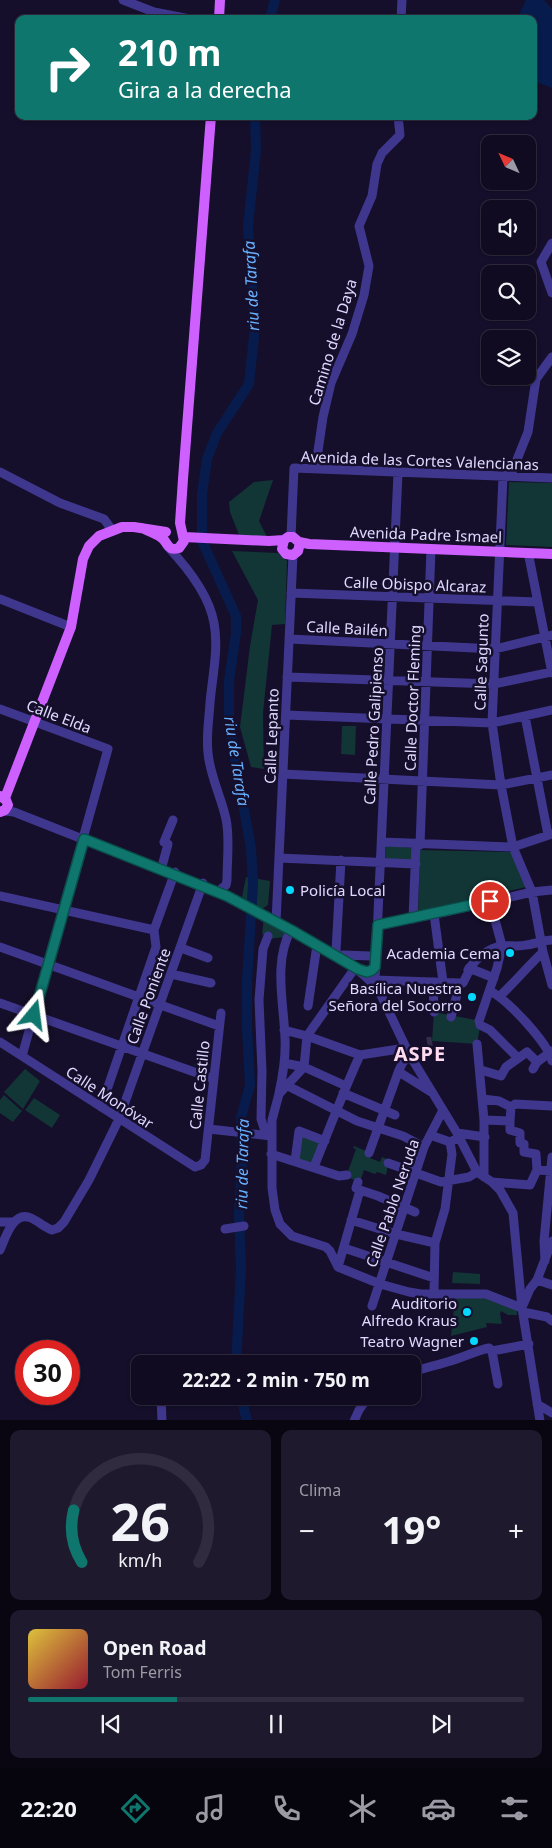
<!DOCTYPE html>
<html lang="es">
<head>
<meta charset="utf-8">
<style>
  :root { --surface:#100b20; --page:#1e192d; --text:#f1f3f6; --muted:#9c9ba5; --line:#302b3e; --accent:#0f766e }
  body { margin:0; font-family:"Noto Sans",sans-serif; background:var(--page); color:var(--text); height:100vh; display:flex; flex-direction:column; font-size:19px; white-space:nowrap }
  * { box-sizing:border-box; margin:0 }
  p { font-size:16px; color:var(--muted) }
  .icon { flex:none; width:28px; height:28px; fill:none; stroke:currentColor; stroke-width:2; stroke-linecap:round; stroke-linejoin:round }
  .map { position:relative; height:1420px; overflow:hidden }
  .sheet { display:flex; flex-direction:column; gap:10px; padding:10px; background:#090612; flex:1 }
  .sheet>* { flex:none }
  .hud { position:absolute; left:15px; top:15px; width:522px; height:105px; border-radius:10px; box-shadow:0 1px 4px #0004,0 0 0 1px var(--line); background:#0f766e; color:#fff; overflow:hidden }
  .needle { width:32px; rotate:314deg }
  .buttons { position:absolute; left:481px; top:135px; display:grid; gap:10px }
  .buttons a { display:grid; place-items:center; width:55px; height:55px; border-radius:10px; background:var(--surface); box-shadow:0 1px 4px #0004,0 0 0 1px var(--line); font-size:25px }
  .speed { position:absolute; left:15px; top:1340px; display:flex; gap:10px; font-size:25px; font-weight:700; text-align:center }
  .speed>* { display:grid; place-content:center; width:65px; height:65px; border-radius:50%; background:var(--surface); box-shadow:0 1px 4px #0004,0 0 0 1px var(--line); line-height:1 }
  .speed .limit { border:8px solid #d22; background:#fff; color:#111 }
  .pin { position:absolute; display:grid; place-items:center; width:42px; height:42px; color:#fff; margin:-21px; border:2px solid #fff; border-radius:50%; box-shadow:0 1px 5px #0007 }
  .me { position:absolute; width:55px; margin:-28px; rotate:16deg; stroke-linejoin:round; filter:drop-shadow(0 0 4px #0008) }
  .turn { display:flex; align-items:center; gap:18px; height:105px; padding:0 20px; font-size:22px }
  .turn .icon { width:65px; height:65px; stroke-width:2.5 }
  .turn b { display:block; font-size:35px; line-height:42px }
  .big { font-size:38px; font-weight:700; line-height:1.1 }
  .sheet .card { flex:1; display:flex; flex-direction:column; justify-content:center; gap:8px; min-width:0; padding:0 18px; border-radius:10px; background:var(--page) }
  .sheet .dial { align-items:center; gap:0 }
  .dial svg { height:130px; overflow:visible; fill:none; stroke:var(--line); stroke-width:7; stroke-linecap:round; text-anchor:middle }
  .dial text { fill:var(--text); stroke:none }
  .song { display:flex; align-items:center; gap:15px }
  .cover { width:60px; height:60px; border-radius:8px; background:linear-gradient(135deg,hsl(50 70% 55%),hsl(350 70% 35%)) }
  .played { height:5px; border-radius:2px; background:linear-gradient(90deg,var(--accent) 30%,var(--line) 30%) }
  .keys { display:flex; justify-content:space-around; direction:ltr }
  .heat { display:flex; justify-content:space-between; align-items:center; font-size:28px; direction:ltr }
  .sheet .tiles { flex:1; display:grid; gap:10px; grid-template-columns:1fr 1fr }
  .card:last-child { grid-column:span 2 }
  .trip { position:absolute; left:131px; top:1355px; width:290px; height:50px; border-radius:10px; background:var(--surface); box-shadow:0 1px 4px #0004,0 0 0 1px var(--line); font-weight:700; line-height:50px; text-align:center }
  .menu { display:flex; height:80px; justify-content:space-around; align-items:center; background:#06040d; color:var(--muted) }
  .menu .icon { width:35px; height:35px }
  .menu .active { color:var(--accent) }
  .menu b { font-size:22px; color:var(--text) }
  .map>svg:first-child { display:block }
  .green { fill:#123536 }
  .water { fill:#071c4c }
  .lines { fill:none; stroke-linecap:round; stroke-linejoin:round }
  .river { stroke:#071c4c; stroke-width:10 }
  .minor-tunnel { stroke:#332d4b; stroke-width:9; stroke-dasharray:9 4.5; stroke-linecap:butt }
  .minor { stroke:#3f378d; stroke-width:9 }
  .major { stroke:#cd60ff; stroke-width:10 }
  .route-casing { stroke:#0a4d48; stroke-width:12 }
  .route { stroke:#0f766e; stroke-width:9 }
  .poi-dot { fill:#05d8ff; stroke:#150f2b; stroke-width:2 }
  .labels { text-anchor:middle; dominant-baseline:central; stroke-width:5; stroke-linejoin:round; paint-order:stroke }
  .street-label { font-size:15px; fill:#e0d9ff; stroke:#150f2b }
  .poi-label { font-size:15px; fill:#e0d9ff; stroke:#150f2b; text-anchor:end }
  .water-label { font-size:16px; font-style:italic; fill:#67b0ff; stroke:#150f2b }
  .district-label { font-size:20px; font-weight:bold; letter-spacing:1px; fill:#ffdbf0; stroke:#150f2b }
</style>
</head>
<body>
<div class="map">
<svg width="552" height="1421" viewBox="0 0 552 1421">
  <rect width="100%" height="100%" fill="#150f2b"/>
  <path class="green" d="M273,480L259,521L269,541L241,540L230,512L229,502L254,482Z
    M509,482L552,483V547L506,545Z
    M232,551L278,553L287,561L285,624L272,625L263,713L264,769L251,767L240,727L250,646L258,600Z
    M342,726H356L355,755L341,754Z
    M386,846L415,848L416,861L385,860Z
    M420,850L513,852L526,887L418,913Z
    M246,877L270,881L268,905L262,909L242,897Z
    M264,917L286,929L284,937L269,939L270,937L262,934Z
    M434,1012L481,1021L477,1044L432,1041Z
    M210,1041L206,1070L194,1065Z
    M25,1069L40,1081L23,1109L4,1092Z
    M4,1095L22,1111L13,1122L0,1113V1100Z
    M34,1098L60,1115L52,1128L25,1110Z
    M300,1132L324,1143L313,1167L296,1161Z
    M354,1146L371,1153L370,1158L380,1162L382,1157L389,1160L386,1175L377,1172L375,1174L364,1170L360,1182L346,1177L356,1149L353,1148Z
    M453,1272L480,1274V1284L452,1283Z
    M455,1298H491L517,1308V1315H508L501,1311L500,1314L502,1324L486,1323L487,1327L451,1336Z"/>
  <path class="water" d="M526,0H544L552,9V88L534,81V19H517Z"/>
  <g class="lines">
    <path class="river" d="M270,19L275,0
      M236,1364L241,1269L239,1215L242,1157L241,1118L250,1085L247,1028V981L253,884L251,848L234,754L229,717V681L236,633V616L202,541V494L207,459L217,433L249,384L255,327L248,226L256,150L255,116
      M241,1396L247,1421"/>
    <path class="minor-tunnel" d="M427,1042L432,1041"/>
    <path class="minor" d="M123,0L154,12L190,19
      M401,19L402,0
      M552,243L541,262L552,293
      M552,357L536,379L528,432L512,472L503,477L492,723L501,785L513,847L552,834
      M319,469L318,451L323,417L331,383L352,334L364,295L369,266L359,226L372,196L377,164L382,153L400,135L398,116
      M0,472L60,503L104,519L112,530
      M291,537L294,468L552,478
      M167,546C187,567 209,594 214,623C219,649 212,678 210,703C209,720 206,736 208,753C210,776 221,796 226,819C230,838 227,860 227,880L226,885L220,890
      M529,557L552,673
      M291,593L538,602
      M0,599L71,627
      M289,639L495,649L552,635
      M287,677L494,684L552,672
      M0,709L108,749L22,1056
      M286,715L492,723L552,710
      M525,716L548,835
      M283,774L501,785L552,775
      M4,811L14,812L227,896L341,959C356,968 370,978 380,993L409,1054L457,1133L477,1172L492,1182L500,1190L513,1213L522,1308L540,1421
      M420,845L431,549
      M279,858L416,864
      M161,870L168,844L164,842L173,820
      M552,890L532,892L543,952L552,985
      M0,896L154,930
      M434,914L443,982
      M413,919L416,844
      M276,922L293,555
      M378,925L445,912L532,892L513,847L382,842
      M268,936L263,949L259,1000L262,1071L261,1119L264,1128L271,1136
      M0,947L219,1026
      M181,948L208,958
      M336,951L341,860
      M343,955L371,956L374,959L376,966
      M355,968L307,1036L304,1067L279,1094L272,1120V1188L275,1210L280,1224L292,1236L326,1247L330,1251L338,1267L380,1284L409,1292L421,1294H486L522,1308
      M469,968L494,978
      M171,974L211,983
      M375,980L398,473
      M375,980L460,983
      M433,982L434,1012
      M460,983H463L469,971L468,970C476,959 488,948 502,946C510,945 518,947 526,945C535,944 543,940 552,940
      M490,991C508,1000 548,1043 552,1061
      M500,996C515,982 528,966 543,952
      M0,1003L214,1079
      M308,1006L317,945
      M451,1017L460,983
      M479,1021L497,968L502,946L490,901
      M480,1025L490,1030L518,1058
      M284,1030L307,1036L360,1055L406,1048
      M0,1042L195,1167L201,1165L205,1160L221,1013
      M477,1044L484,1120V1177
      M284,1063L304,1067L346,1086
      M533,1069L537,1062L552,1051
      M481,1070L501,1076L506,1067L527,1052L537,1062
      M399,1072L431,1092
      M286,1085L357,1121L403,1136L424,1147
      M279,1093C283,1075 286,1056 285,1038C284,1005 273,961 291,930
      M343,1093L395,1115
      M483,1099L499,1101L511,1107
      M101,1107L156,947L154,930L175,872
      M484,1120L510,1121V1130L520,1133V1143L524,1144V1152L536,1154L537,1170
      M510,1121L511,1107L515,1104L552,1106
      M209,1129L271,1136
      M457,1133L485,1137
      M430,1135L450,1142L454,1140
      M369,1153L399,1070L403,1062L410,1056
      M271,1154L339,1176L347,1175
      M295,1161L299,1131L325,1141
      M388,1163L441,1182L469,1177L477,1172
      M314,1167C329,1130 343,1092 360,1055
      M492,1182L530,1185L537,1170L552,1171
      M360,1190L378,1196L415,1212
      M351,1220L396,1234L435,1243
      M0,1222H13
      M225,1229L244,1226
      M344,1248L434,1278
      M0,1250C5,1239 13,1210 31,1218C38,1221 44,1227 52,1230L58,1228L64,1222L89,1180L119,1119L203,883
      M545,1261L544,1241L552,1157
      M338,1267L360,1190L356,1188L358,1182
      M537,1280L552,1285
      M434,1293L435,1243L445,1209L452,1154L450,1142
      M523,1305L530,1289L537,1280L552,1241
      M372,1306L424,1147L443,1110
      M523,1312L547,1317L552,1321
      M412,1373C424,1367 435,1366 447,1362C462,1358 475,1351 489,1348L492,1351
      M498,1384L492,1351L529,1344
      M161,1396L162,1421
      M537,1404L552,1413
      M354,1421L359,1410L369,1396"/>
    <path class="major" d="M219,19L220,0
      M142,528C148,531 159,534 164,540C169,546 169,551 179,548L184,541L180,523L183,479L211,116
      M184,537L269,541L284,540L288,537H293L300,543L298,551L293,555L286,554L282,549L284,540
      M299,542L309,544L552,554
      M0,796L6,800L8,805L5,810L0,812
      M5,798L71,627L83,559L89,546L99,536L122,527H134L166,532"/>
  </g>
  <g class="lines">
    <g class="route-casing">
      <path id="route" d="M34,1015L84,839L227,896L291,930L358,969L367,972L372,970L375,967L378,925L490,901"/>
    </g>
    <use href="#route" class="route"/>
  </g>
  <g class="poi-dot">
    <circle cx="290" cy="890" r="5"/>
    <circle cx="510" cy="953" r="5"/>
    <circle cx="472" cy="997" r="5"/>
    <circle cx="467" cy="1312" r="5"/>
    <circle cx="474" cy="1341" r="5"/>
  </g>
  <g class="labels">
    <g class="street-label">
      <text transform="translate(332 342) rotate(-73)">Camino de la Daya</text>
      <text transform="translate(420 460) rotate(2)">Avenida de las Cortes Valencianas</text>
      <text transform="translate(426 534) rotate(2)">Avenida Padre Ismael</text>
      <text transform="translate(415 584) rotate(2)">Calle Obispo Alcaraz</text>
      <text transform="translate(347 628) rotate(3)">Calle Bailén</text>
      <text transform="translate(481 662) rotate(-88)">Calle Sagunto</text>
      <text transform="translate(412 698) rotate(-88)">Calle Doctor Fleming</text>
      <text transform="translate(59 716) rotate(21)">Calle Elda</text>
      <text transform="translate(373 726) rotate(-87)">Calle Pedro Galipienso</text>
      <text transform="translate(271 736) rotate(-88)">Calle Lepanto</text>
      <text transform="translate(148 996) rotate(-70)">Calle Poniente</text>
      <text transform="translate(199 1085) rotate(-84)">Calle Castillo</text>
      <text transform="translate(110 1097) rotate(33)">Calle Monóvar</text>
      <text transform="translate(392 1203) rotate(-71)">Calle Pablo Neruda</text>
    </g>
    <g class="poi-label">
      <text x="300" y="890" text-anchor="start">Policía Local</text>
      <text x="500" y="953">Academia Cema</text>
      <text x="462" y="988">Basílica Nuestra<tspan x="462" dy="17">Señora del Socorro</tspan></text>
      <text x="457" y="1303">Auditorio<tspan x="457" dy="17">Alfredo Kraus</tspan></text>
      <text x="464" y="1341">Teatro Wagner</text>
    </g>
    <g class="water-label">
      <text transform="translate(251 286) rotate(-93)">riu de Tarafa</text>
      <text transform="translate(237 761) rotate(81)">riu de Tarafa</text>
      <text transform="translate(242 1164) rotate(-89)">riu de Tarafa</text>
    </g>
    <g class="district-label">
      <text x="420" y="1053">ASPE</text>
    </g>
  </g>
</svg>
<div class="buttons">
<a><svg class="needle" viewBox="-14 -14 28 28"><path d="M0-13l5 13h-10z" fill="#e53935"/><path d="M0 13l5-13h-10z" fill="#9c9ba5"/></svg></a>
<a><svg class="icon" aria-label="sound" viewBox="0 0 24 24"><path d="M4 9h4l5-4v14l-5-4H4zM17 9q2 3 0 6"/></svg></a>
<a><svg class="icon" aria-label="search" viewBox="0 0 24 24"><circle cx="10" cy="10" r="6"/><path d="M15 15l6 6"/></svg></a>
<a><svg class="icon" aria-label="layers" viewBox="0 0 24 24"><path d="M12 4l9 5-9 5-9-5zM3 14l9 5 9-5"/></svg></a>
</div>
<div class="speed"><div class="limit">30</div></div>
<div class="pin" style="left:490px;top:901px;background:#d93025"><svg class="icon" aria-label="arrive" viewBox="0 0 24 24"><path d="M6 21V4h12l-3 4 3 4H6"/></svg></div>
<svg class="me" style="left:34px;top:1015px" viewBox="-20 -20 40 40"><path d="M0-17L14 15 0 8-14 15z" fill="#0f766e" stroke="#fff" stroke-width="4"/></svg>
<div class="trip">22:22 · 2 min · 750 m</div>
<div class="hud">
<div class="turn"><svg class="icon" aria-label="right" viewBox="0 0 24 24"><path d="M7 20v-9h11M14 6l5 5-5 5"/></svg><div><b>210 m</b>Gira a la derecha</div></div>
</div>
</div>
<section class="sheet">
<div class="tiles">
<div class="card dial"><svg viewBox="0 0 100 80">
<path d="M14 69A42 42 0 1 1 86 69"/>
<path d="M14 69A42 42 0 0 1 9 37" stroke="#0f766e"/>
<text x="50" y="56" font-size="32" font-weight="700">26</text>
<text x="50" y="72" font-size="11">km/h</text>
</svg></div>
<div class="card"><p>Clima</p>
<div class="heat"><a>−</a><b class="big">19°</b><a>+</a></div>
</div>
<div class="card">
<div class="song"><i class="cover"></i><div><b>Open Road</b><p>Tom Ferris</p></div></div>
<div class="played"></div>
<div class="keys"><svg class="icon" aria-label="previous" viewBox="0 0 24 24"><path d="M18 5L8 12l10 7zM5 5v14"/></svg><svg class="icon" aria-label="pause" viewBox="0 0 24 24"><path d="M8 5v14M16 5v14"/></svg><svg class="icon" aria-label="next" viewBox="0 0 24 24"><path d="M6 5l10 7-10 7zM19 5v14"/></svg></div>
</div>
</div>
</section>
<nav class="menu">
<b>22:20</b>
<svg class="icon active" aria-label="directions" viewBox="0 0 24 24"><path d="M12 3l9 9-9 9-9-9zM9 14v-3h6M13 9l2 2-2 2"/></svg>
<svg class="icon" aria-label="music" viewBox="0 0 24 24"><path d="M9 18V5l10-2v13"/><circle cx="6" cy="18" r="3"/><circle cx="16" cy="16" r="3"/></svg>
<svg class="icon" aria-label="phone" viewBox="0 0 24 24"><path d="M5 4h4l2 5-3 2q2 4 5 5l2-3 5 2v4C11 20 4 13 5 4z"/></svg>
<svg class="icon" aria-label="climate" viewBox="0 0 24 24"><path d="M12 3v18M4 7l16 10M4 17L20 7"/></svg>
<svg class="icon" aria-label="car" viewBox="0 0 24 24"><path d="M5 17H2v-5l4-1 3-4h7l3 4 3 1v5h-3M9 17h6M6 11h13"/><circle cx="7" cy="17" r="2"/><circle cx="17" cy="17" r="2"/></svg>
<svg class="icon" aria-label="filters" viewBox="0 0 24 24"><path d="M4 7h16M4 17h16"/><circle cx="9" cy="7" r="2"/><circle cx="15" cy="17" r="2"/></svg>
</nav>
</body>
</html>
